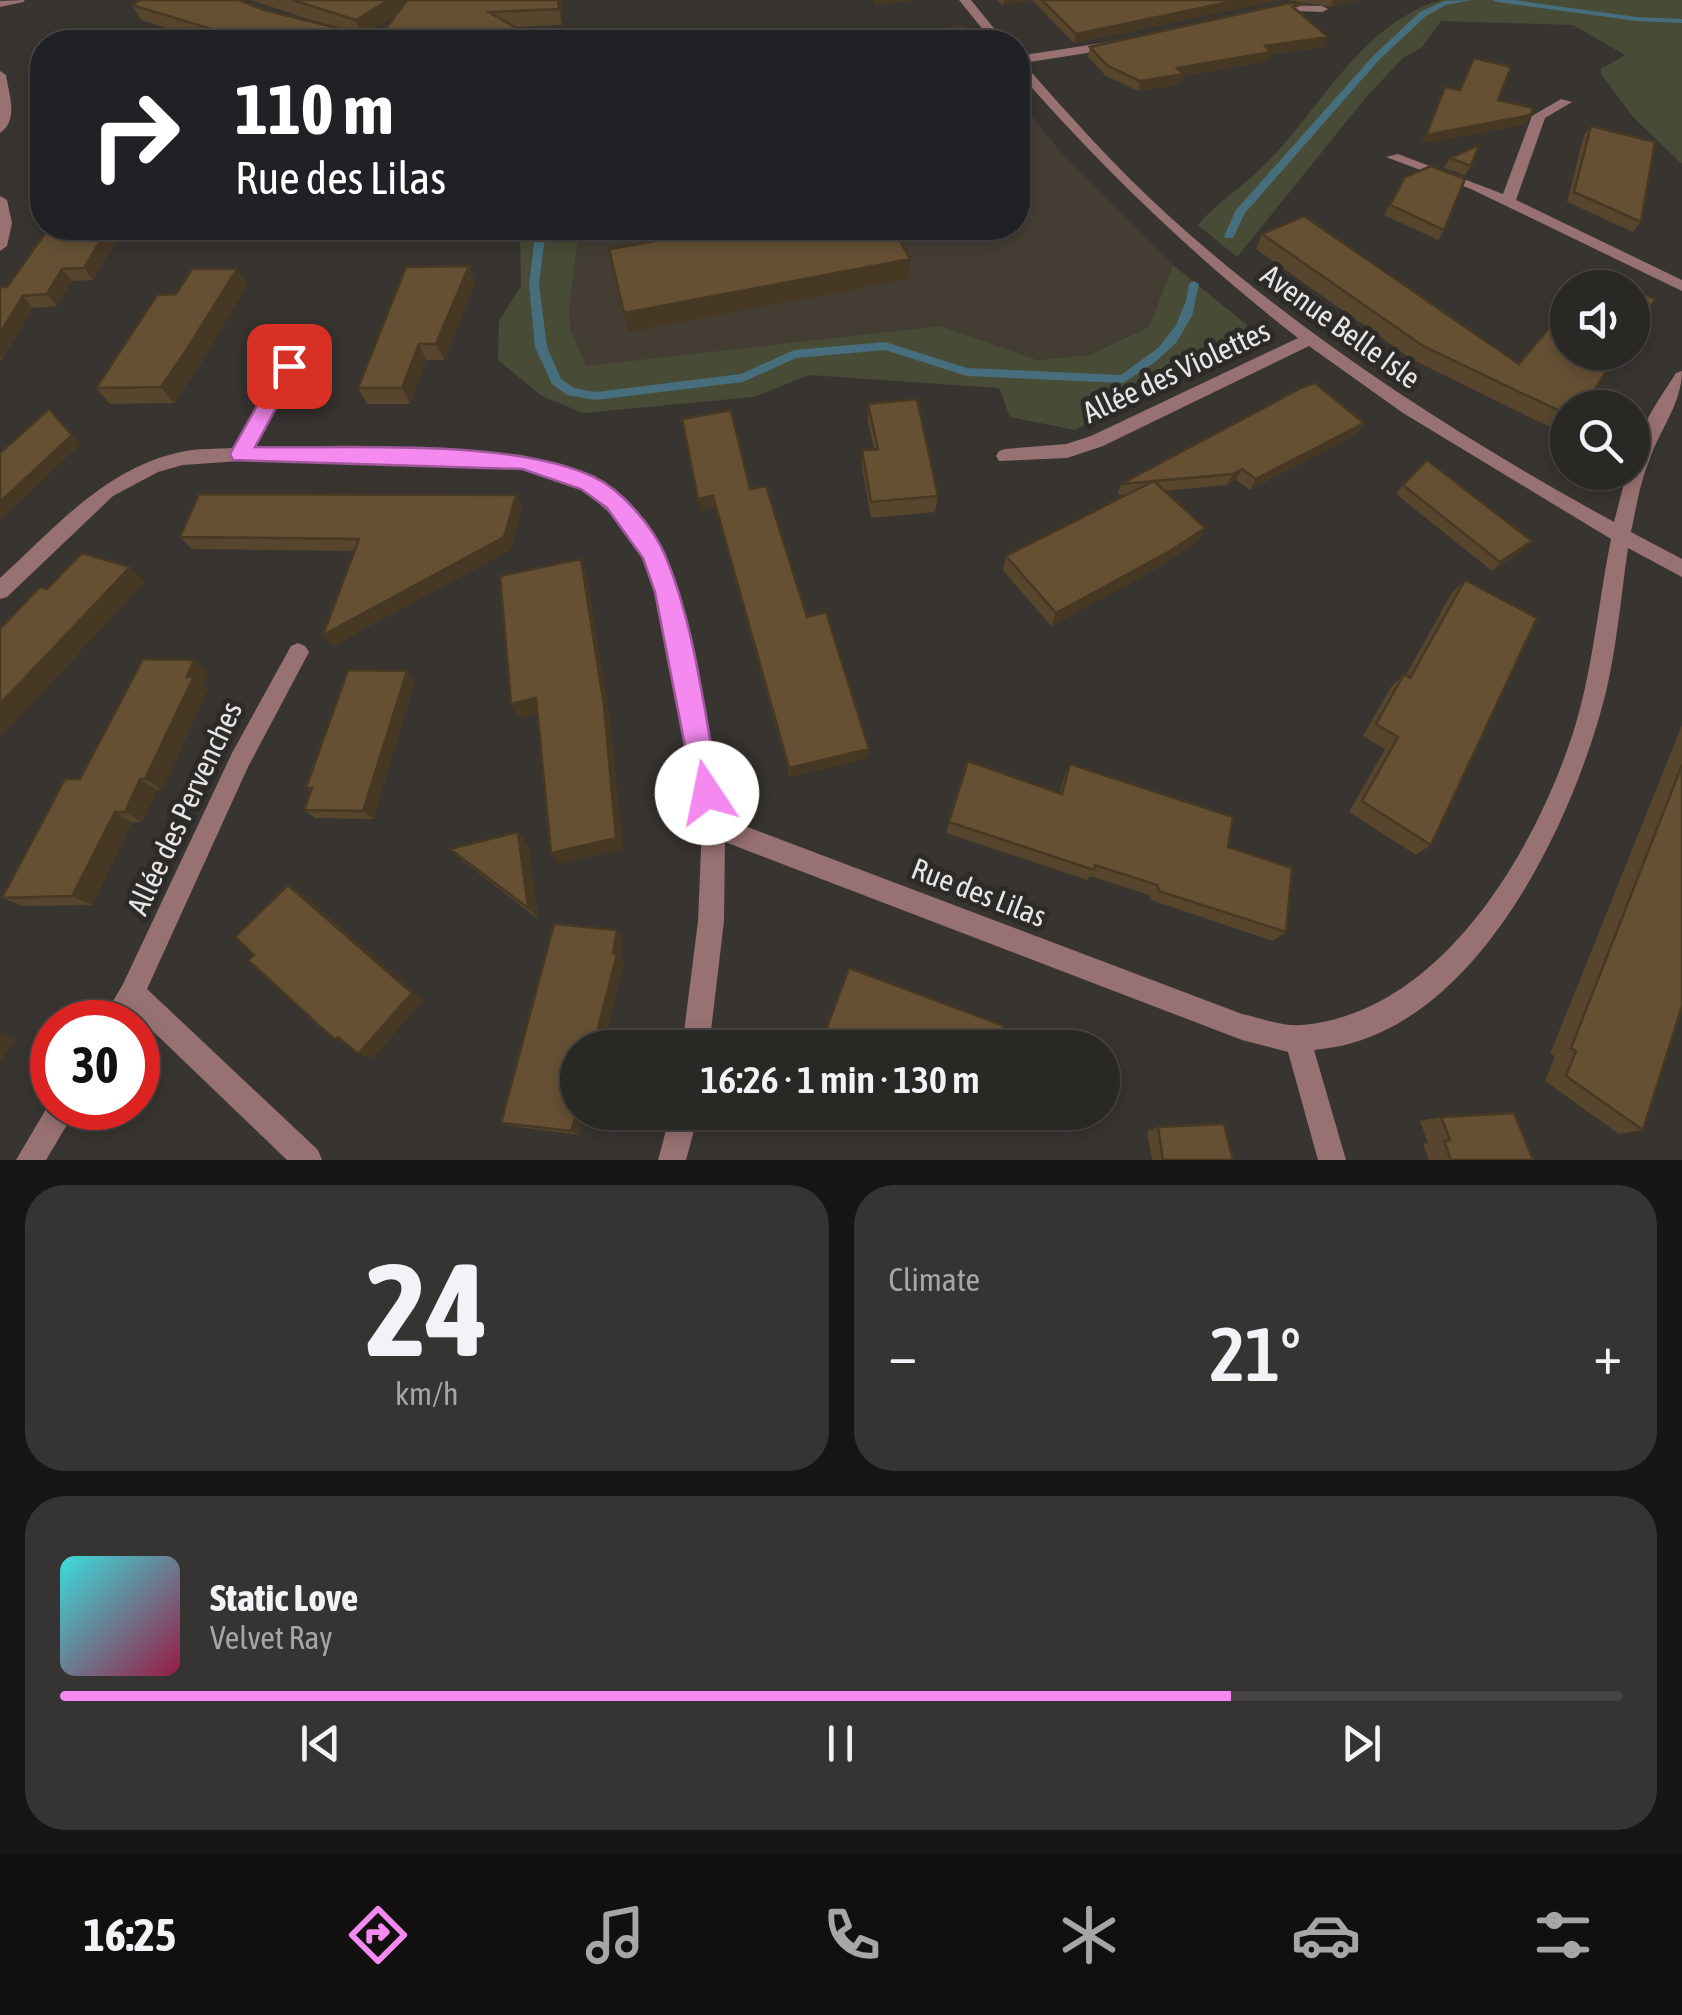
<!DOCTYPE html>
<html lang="en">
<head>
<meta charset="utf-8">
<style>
  :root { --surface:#2a2825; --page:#363432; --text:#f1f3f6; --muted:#a5a6a7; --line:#464442; --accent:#f489ef }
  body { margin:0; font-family:"Asap Condensed",sans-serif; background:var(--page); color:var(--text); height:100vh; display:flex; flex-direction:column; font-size:38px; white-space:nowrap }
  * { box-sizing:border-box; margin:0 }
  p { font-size:32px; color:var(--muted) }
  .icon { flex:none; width:55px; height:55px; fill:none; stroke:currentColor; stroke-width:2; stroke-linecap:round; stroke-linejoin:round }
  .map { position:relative; height:1160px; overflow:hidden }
  .details { display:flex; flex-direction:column; gap:25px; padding:25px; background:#171614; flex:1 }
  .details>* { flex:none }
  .hud { position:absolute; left:30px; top:30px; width:1000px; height:210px; border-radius:40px; box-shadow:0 5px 15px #0003,0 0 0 2px var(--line); background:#202124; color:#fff; overflow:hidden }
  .fabs { position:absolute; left:1550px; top:270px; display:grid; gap:20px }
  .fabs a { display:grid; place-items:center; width:100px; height:100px; border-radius:50%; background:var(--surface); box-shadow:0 5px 15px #0003,0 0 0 2px var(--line); font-size:50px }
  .speed { position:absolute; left:30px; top:1000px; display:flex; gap:20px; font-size:50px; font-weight:700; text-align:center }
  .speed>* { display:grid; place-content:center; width:130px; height:130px; border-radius:50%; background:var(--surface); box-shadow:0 5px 15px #0003,0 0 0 2px var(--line); line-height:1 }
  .speed .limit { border:15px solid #d22; background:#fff; color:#111 }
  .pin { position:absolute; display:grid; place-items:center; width:85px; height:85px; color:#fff; margin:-42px; border-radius:20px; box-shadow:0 5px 15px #0006 }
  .me { position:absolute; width:110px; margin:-55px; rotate:349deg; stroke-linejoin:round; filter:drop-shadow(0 0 8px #0008) }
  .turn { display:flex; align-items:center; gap:35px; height:210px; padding:0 40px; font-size:45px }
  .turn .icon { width:130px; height:130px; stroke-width:2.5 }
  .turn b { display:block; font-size:70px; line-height:85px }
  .big { font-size:75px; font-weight:600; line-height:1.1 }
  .details .widget { flex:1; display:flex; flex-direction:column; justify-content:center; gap:15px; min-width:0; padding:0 35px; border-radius:40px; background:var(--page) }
  .details .dial { align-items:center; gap:0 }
  .dial b { font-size:130px; line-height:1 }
  .song { display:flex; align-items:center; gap:30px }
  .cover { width:120px; height:120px; border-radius:15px; background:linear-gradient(135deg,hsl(180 70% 55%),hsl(340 70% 35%)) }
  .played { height:10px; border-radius:5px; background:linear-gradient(90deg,var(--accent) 75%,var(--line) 75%) }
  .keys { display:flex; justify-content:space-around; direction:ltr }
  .heat { display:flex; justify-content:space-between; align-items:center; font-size:55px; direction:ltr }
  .details .tiles { flex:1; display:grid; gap:25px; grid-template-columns:1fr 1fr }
  .widget:last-child { grid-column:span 2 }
  .trip { position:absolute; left:560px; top:1030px; width:560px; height:100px; border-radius:50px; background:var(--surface); box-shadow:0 5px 15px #0003,0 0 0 2px var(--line); font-weight:600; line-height:100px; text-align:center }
  .dock { display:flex; height:160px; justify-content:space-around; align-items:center; background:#11100f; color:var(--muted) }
  .dock .icon { width:70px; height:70px }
  .dock .active { color:var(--accent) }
  .dock b { font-size:45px; color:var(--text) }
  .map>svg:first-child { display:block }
  .built { fill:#443d34 }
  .green { fill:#484c36 }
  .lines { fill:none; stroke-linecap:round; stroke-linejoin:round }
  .stream { fill:#466e7d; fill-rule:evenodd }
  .minor { fill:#987172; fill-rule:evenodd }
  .wall { fill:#57452d }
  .shaded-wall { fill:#473824 }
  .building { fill:#655034; stroke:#473824; stroke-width:2.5 }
  .route { fill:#f489ef; stroke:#9f599b; stroke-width:2.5 }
  .labels { text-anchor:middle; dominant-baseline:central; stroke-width:10; stroke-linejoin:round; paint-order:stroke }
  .street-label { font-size:30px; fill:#e8e6e4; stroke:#2d2b27 }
</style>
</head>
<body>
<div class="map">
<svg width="1682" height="1160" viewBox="0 0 1682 1160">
  <rect width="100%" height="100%" fill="#383531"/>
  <path class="built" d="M963,26L976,42H824L944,28Z
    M1018,99L1069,162L1173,265L1149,327L1088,355L1037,360L940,326L585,367L571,331L569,310L579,228H1018Z"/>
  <path class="green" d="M1441,0H1682V164L1633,117L1601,74V69L1625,55L1573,25L1441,21L1422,47L1403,58L1367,96L1237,257L1198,225C1216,203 1236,192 1256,173C1320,115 1354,27 1441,0Z
    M520,228H579L569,310L571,331L586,366L940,326L1037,360L1089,355L1149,327L1173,265L1247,325L1245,344L1075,430L1010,417L999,388L809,375L754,397L583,413L542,396L498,360L499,321L521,286Z"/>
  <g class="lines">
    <path class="stream" d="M1472,0L1446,5L1426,16L1379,60L1245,213L1233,238H1225L1224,236L1236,210L1373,56L1420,12L1444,1Z
      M1493,0H1514L1637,17L1682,19V23L1637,21L1497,2Z
      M37,51H42V55H37Z
      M536,228H546L539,284L547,347L561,379L574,388L596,392L741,374L794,350L885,342L967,368L1121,375L1158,348L1175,327L1186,301L1189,284L1194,281L1199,284L1192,316L1176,343L1154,363L1123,383L967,376L885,350L796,358L743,382L596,400L567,395L552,384L535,347L529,284Z"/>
    <path class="minor" d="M25,0L23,2L0,7V1Z
      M959,0H971L1005,42H993Z
      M1275,5L1322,6L1328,9L1322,12L1271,10L1269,8Z
      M321,28L367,39L369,42H350L317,35V29Z
      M1115,41L1121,45L1119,48L1023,63C1070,116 1117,169 1170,217C1303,337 1457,436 1614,522L1627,472H1632C1632,436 1657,403 1676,373L1682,371C1682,403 1659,431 1649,461C1640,483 1636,508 1631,532L1682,559V577L1628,548C1621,596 1617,645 1606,692C1575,816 1487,1005 1352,1043C1340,1047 1327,1048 1314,1050L1346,1160H1318L1288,1052L1242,1040L725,842L724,921L709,1048H682L698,921L702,826L657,593L644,556L628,529L581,488L522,469L480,465L240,461L183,465L158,472L113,496L7,597L0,599V578C55,528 105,468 181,452C198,448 217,449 234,448L299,332H311L313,336L253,447L480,451L522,455L595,478L642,519L663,554L677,593L724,818L1242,1014C1261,1018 1282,1027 1302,1025C1440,1013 1534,853 1573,733C1593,670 1598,604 1611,539L1403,413L1309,346L1103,446L1067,458L999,461L996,456L999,451L1005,449L1066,444L1091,436L1298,338C1195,258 1104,170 1018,72V56Z
      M0,71L6,75C9,95 19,120 0,133Z
      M1561,99L1572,102L1545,118L1516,200L1682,280V291L1471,189L1386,157L1398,154L1503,194L1532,116Z
      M0,196L7,200L12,223L7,246L0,251Z
      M298,643L305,646L309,652L248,767L147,989L318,1150L322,1160H287L134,1013L129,1022H101L123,984L232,753L291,646Z
      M52,1099V1108H77L46,1160H16Z
      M671,1112H699L686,1160H658Z"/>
  </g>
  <path class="wall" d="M251,0H561L562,25L514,27L396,14L362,36L342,30L348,42H211L141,20L132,5L264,10L332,27Z
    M997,0H1281L1074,43L1032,0L1003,5Z
    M1288,0H1358L1330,7Z
    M1300,12L1324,47L1270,55L1268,61L1183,76L1181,84L1138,91L1106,76L1088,57L1090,47Z
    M1591,126L1641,222L1633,232L1567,202L1584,135Z
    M1450,158L1471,166L1465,175L1444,168Z
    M1405,177L1444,230L1438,240L1384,215Z
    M49,228H124L93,280L72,281L57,306L33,308L2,360H0V287H7Z
    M1262,234L1568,408V427L1562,433L1413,360L1256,249Z
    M469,266L475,283L444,360H426L410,404H367L358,388Z
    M247,285L201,363L174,403L110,404L96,388L176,294Z
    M868,404L938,496L935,512L871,518L862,467V450L874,449L868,421Z
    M682,419L750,489L869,749L868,758L790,777L715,507L700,510Z
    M1364,423L1357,434L1250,490L1236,480L1227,485L1164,491L1197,542L1163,565L1051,626L1003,570L1006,556L1129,494L1117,495L1121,484Z
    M1403,485L1524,550L1492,571L1396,494Z
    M516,495L522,508L510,550L333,646L323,635L355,551L192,549L180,537Z
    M1465,580L1431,845L1416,855L1349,812L1385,749L1363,736L1391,687L1404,674L1406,675L1451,594Z
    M208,672L203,684L208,689L162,790H157L142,822H132L92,905L23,906L2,898L80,779Z
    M415,681L373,819L315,818L304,810L310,791L306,788Z
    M1682,725V1006L1643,1130L1619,1134L1545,1081L1555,1056L1550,1054Z
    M968,761L1060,793L1064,777L1070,764L1228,847L1286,932L1273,941L1151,900L1149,895L1090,876L1087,880L946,833Z
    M528,845L538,919L463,861L450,849Z
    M617,930L623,939L620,957L624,962L602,1048H578L580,1135L512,1126L501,1123Z
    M976,1112H1025L1022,1126L1016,1129Z
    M1441,1117L1533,1160H1429L1423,1144L1428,1143L1420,1121Z
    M1158,1127L1233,1160H1152L1147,1131Z"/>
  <path class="shaded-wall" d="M389,0H419L362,36L356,20Z
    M558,0H561L562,25L559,9Z
    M874,0H917L874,6Z
    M1004,0H1032L1003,5Z
    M1239,0H1281L1074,43L1076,34Z
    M1333,0H1358L1330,7Z
    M342,29L348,42H320Z
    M1328,37L1324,47L1270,55L1268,61L1183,76L1181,84L1138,91L1140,81L1177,68L1265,46Z
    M1531,115L1525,125L1420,144L1426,135Z
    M108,228H124L93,280L84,268Z
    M910,259L909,279L628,332L624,313Z
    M469,266L475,283L444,360L436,344Z
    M62,269L72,281L57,306L47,294Z
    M237,269L247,285L201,363L174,403L161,387Z
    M23,296L33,308L2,360L0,358V333Z
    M419,344L426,360L410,404L402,388Z
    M49,409L81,444L0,521V502Z
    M1364,423L1357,434L1250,490L1256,479Z
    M1242,469L1236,480L1227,485L1233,474Z
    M516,495L522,508L510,550L333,646L323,635Z
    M713,496L715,507L700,510L698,499Z
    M1205,528L1197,542L1163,565L1051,626L1056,613Z
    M1532,541L1524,550L1492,571L1500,562Z
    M581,559L587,575L610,719L623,849L559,864L551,853Z
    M130,567L145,582L0,738V704Z
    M194,660L208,672L203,684L208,689L162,790L145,779Z
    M407,671L415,681L373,819L363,811Z
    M536,698L544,712L519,718L511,704Z
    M869,749L868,758L790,777L789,768Z
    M140,779L157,790L142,822L125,812Z
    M115,812L132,822L92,905L72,896Z
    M518,832L528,845L538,919L528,908Z
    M288,885L303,894L424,1000L372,1059L358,1054Z
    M617,930L623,939L620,957L624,962L602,1048H593Z
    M0,1033L16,1039L0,1062Z
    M578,1108V1112H586L580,1135L571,1131Z"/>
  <path class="building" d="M141,0H239L264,10L342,29L320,42H254L132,5Z
    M292,0H389L356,20Z
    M407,0H558L559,9L489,12L540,42H376Z
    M1042,0H1239L1076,34Z
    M1289,3L1303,4L1293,7L1328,37L1265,46L1271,52L1177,68L1183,74L1140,81L1108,66L1090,47Z
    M1474,58L1511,67L1498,100L1533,108L1531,115L1426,135L1445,87L1460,90Z
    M42,110V148L32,113Z
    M1591,126L1655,142L1641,222L1574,192Z
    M1479,145L1471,166L1450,158Z
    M1431,166L1465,179L1444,230L1390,205L1405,177Z
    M1304,216L1519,364L1568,305V352H1619L1582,408H1568V415L1423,346L1262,234Z
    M49,228H108L84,268L62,269L47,294L23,296L0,333V287H7Z
    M732,228H893L910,259L624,313L609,249Z
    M469,266L436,344H419L402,388H358L406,267Z
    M192,269H237L189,346L161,387L96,388L157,295L176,294Z
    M1594,273L1629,288H1582Z
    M1632,289L1656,299L1632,333Z
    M1315,383L1364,423L1256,479L1242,469L1233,474L1121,484L1301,388Z
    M917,399L938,496L871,502L862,450L878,449L868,404Z
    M49,409L72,435L0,502V453Z
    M731,410L750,489L766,486L807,617L826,612L869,749L789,768L713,496L698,499L682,419Z
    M1427,460L1532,541L1500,562L1403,485Z
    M1154,481L1205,528L1170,551L1056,613L1006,556Z
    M199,494L516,495L504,537L323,635L359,539L180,537Z
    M82,553L130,567L0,704V629L40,587L47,589Z
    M581,559L604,705L616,838L551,853L536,698L511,704L500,576Z
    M1465,580L1537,618L1431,845L1362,801L1398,737L1376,724L1404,674L1410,678Z
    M143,659L194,660L187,677L194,676L145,779H140L125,812H115L72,896L2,898L65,779H80Z
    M348,670L407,671L363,811L304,810L312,788H306Z
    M968,761L1062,794L1070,764L1233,817L1228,847L1292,868L1286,932L1159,891L1157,885L1095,865L1094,870L949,822Z
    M1682,765V1006L1643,1130L1566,1076L1576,1051L1571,1048Z
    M518,832L528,908L450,849Z
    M288,885L412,993L358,1054L338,1037L335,1040L248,960L254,955L235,937Z
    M554,924L617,930L613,953L617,954L593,1048H578V1108L571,1131L501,1123Z
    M849,968L1004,1026L1002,1032L1039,1048H831L821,1043Z
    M989,1112H1025L1022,1126Z
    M1514,1113L1533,1160H1451L1444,1141L1450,1140L1441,1117Z
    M1224,1124L1233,1160H1163L1158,1127Z"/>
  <path class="route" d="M289,359L299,366L255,447C350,449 511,438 594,477C622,490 653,527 665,555C696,628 704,715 720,793L716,802L707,805L698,802L694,793L655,592L643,558L607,508L581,489L522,469L233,460L230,454L282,361Z"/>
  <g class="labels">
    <g class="street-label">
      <text transform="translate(1341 326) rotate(36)">Avenue Belle Isle</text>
      <text transform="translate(1176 371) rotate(-25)">Allée des Violettes</text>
      <text transform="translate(184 808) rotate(-65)">Allée des Pervenches</text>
      <text transform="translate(979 892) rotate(21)">Rue des Lilas</text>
    </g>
  </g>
</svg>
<div class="fabs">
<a><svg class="icon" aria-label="sound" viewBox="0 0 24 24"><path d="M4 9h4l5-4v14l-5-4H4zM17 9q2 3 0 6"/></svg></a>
<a><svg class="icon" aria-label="search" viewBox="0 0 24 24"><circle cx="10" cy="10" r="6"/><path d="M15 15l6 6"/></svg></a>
</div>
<div class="speed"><div class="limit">30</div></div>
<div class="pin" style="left:289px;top:366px;background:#d93025"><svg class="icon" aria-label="arrive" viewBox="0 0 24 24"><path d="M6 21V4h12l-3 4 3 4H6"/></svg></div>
<svg class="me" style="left:707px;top:793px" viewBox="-20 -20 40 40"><circle r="19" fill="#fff"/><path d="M0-13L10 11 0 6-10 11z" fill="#f489ef"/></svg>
<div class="trip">16:26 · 1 min · 130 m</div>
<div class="hud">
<div class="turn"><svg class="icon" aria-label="right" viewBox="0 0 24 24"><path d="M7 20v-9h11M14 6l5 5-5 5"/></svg><div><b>110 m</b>Rue des Lilas</div></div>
</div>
</div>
<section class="details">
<div class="tiles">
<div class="widget dial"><b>24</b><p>km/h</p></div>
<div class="widget"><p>Climate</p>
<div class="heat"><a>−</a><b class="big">21°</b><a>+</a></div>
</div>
<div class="widget">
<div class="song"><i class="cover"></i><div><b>Static Love</b><p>Velvet Ray</p></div></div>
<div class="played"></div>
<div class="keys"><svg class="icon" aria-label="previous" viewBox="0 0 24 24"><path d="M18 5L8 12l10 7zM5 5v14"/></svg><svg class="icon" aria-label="pause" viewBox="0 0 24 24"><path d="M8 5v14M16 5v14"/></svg><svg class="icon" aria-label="next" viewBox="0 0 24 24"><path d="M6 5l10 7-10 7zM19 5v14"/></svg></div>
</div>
</div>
</section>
<nav class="dock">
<b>16:25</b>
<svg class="icon active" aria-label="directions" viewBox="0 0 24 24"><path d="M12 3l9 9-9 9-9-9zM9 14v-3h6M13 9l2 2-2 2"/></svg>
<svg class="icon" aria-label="music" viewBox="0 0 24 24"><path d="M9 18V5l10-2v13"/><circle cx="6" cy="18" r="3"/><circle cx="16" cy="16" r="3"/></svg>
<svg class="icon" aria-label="phone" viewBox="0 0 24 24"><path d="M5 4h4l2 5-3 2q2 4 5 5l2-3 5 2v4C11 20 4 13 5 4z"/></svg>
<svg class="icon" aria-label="climate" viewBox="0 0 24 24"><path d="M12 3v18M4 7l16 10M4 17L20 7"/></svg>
<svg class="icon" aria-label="car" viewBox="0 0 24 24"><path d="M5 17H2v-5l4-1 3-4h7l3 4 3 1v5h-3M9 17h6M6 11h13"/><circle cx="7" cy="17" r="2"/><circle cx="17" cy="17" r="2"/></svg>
<svg class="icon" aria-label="filters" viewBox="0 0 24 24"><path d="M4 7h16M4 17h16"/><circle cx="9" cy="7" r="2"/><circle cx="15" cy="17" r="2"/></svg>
</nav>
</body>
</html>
